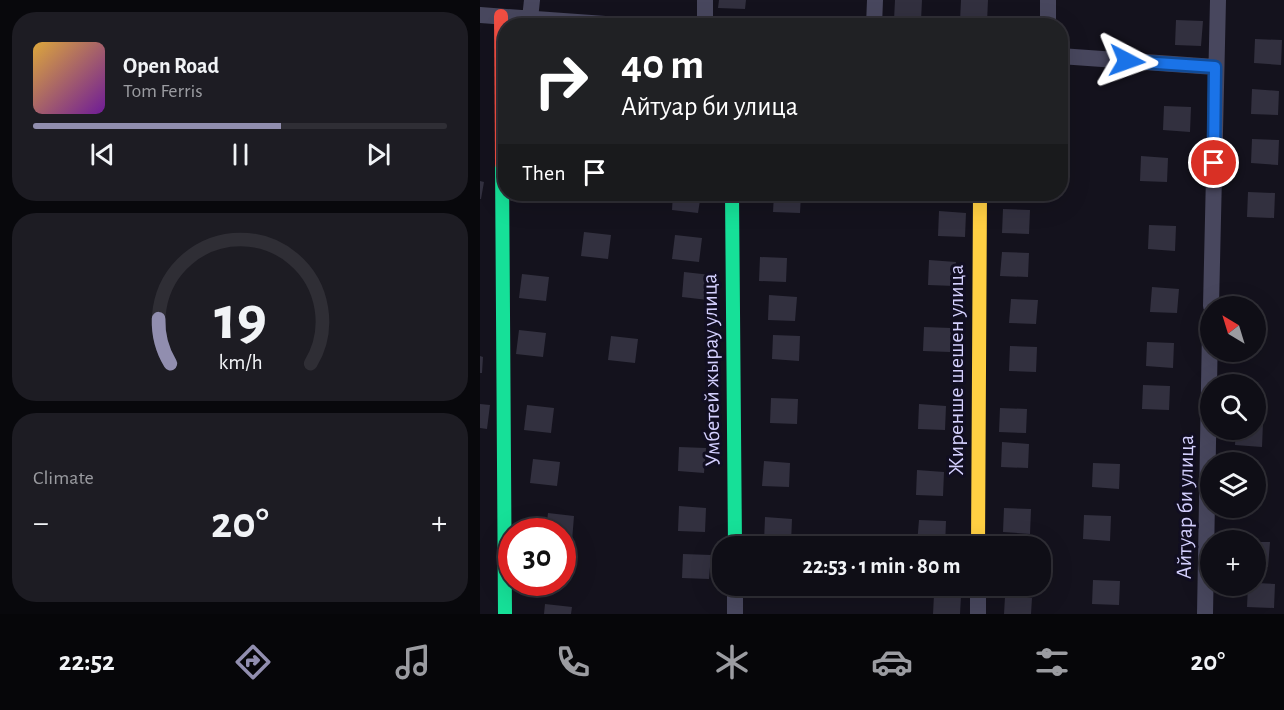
<!DOCTYPE html>
<html lang="en">
<head>
<meta charset="utf-8">
<style>
  :root { --surface:#0f0e16; --page:#1d1c23; --text:#f1f3f6; --muted:#9b9ca1; --line:#2f2e35; --accent:#918eaf }
  body { margin:0; font-family:"Alegreya Sans",sans-serif; background:var(--page); color:var(--text); height:100vh; display:flex; flex-direction:column; font-size:22px; white-space:nowrap }
  * { box-sizing:border-box; margin:0 }
  p { font-size:20px; color:var(--muted) }
  .icon { flex:none; width:33px; height:33px; fill:none; stroke:currentColor; stroke-width:2; stroke-linecap:round; stroke-linejoin:round }
  .map { position:relative; flex:1; overflow:hidden }
  .drawer { display:flex; flex-direction:column; gap:12px; padding:12px; background:#08080c; width:480px }
  .drawer>* { flex:none }
  .banner { position:absolute; left:18px; top:18px; width:570px; height:183px; border-radius:24px; box-shadow:0 6px 24px #0002,0 0 0 2px var(--line); background:#202124; color:#fff; overflow:hidden }
  .needle { width:39px; rotate:322deg }
  .fabs { position:absolute; left:720px; top:296px; display:grid; gap:12px }
  .fabs a { display:grid; place-items:center; width:66px; height:66px; border-radius:50%; background:var(--surface); box-shadow:0 6px 24px #0002,0 0 0 2px var(--line); font-size:30px }
  .speed { position:absolute; left:18px; top:518px; display:flex; gap:12px; font-size:30px; font-weight:700; text-align:center }
  .speed>* { display:grid; place-content:center; width:78px; height:78px; border-radius:50%; background:var(--surface); box-shadow:0 6px 24px #0002,0 0 0 2px var(--line); line-height:1 }
  .speed .limit { border:9px solid #d22; background:#fff; color:#111 }
  .pin { position:absolute; display:grid; place-items:center; width:51px; height:51px; color:#fff; margin:-26px; border:3px solid #fff; border-radius:50%; box-shadow:0 2px 6px #0007 }
  .me { position:absolute; width:66px; margin:-33px; rotate:94deg; stroke-linejoin:round; filter:drop-shadow(0 0 4px #0008) }
  .turn { display:flex; align-items:center; gap:21px; height:126px; padding:0 24px; font-size:27px }
  .turn .icon { width:78px; height:78px; stroke-width:2.5 }
  .turn b { display:block; font-size:42px; line-height:51px }
  .then { display:flex; align-items:center; height:57px; padding:0 24px; background:#0003; gap:12px; font-size:22px }
  .big { font-size:45px; font-weight:700; line-height:1.1 }
  .drawer .tile { flex:1; display:flex; flex-direction:column; justify-content:center; gap:9px; min-width:0; padding:0 21px; border-radius:24px; background:var(--page) }
  .drawer .dial { align-items:center; gap:0 }
  .dial svg { height:156px; overflow:visible; fill:none; stroke:var(--line); stroke-width:7; stroke-linecap:round; text-anchor:middle }
  .dial text { fill:var(--text); stroke:none }
  .song { display:flex; align-items:center; gap:18px }
  .cover { width:72px; height:72px; border-radius:9px; background:linear-gradient(135deg,hsl(40 70% 55%),hsl(280 70% 35%)) }
  .played { height:6px; border-radius:3px; background:linear-gradient(90deg,var(--accent) 60%,var(--line) 60%) }
  .keys { display:flex; justify-content:space-around; direction:ltr }
  .heat { display:flex; justify-content:space-between; align-items:center; font-size:33px; direction:ltr }
  .trip { position:absolute; left:232px; top:536px; width:339px; height:60px; border-radius:24px; background:var(--surface); box-shadow:0 6px 24px #0002,0 0 0 2px var(--line); font-weight:700; line-height:60px; text-align:center }
  .tabs { display:flex; height:96px; justify-content:space-around; align-items:center; background:#060609; color:var(--muted) }
  .tabs .icon { width:42px; height:42px }
  .tabs .current { color:var(--accent) }
  .tabs b { font-size:27px; color:var(--text) }
  main { display:flex; flex:1; min-height:0 }
  .map>svg:first-child { display:block }
  .building { fill:#32303f }
  .lines { fill:none; stroke-linecap:round; stroke-linejoin:round }
  .street { stroke:#48475e; stroke-width:16 }
  .fast { stroke:#16e098; stroke-width:14 }
  .slow { stroke:#ffcf43; stroke-width:14 }
  .jam { stroke:#f24e42; stroke-width:14 }
  .route-casing { stroke:#114b97; stroke-width:15 }
  .route { stroke:#1a73e8; stroke-width:10 }
  .labels { text-anchor:middle; dominant-baseline:central; stroke-width:6; stroke-linejoin:round; paint-order:stroke }
  .street-label { font-size:22px; fill:#d4d0fe; stroke:#110e21 }
</style>
</head>
<body>
<main>
<section class="drawer">
<div class="tile">
<div class="song"><i class="cover"></i><div><b>Open Road</b><p>Tom Ferris</p></div></div>
<div class="played"></div>
<div class="keys"><svg class="icon" aria-label="previous" viewBox="0 0 24 24"><path d="M18 5L8 12l10 7zM5 5v14"/></svg><svg class="icon" aria-label="pause" viewBox="0 0 24 24"><path d="M8 5v14M16 5v14"/></svg><svg class="icon" aria-label="next" viewBox="0 0 24 24"><path d="M6 5l10 7-10 7zM19 5v14"/></svg></div>
</div>
<div class="tile dial"><svg viewBox="0 0 100 80">
<path d="M14 69A42 42 0 1 1 86 69"/>
<path d="M14 69A42 42 0 0 1 8 46" stroke="#918eaf"/>
<text x="50" y="56" font-size="32" font-weight="700">19</text>
<text x="50" y="72" font-size="11">km/h</text>
</svg></div>
<div class="tile"><p>Climate</p>
<div class="heat"><a>−</a><b class="big">20°</b><a>+</a></div>
</div>
</section>
<div class="map">
<svg width="804" height="614" viewBox="0 0 804 614">
  <rect width="100%" height="100%" fill="#14121d"/>
  <path class="building" d="M239,0H266L265,9L238,8Z
    M415,0H442L441,21L414,20Z
    M481,0H508L507,23L480,21Z
    M696,20L723,21L721,46L695,45Z
    M775,39L802,40L801,65L774,63Z
    M772,89L799,91L798,115L771,114Z
    M684,106L711,107L710,132L683,130Z
    M772,139L799,140L798,165L771,163Z
    M661,156L688,158L687,182L660,181Z
    M0,181L4,182L1,199H0Z
    M768,192L795,193L794,218L767,217Z
    M34,194H61L60,203L33,200Z
    M193,194H221L218,213L192,210Z
    M294,194H321L320,213L293,212Z
    M523,209L550,210L549,234L522,233Z
    M459,211L486,213L485,237L458,236Z
    M669,225L696,226L695,251L668,249Z
    M104,232L131,235L128,259L101,256Z
    M195,235L222,238L219,262L192,259Z
    M522,252L549,253L548,277L520,276Z
    M280,257L307,258L306,282L279,281Z
    M449,260L476,262L475,286L448,285Z
    M204,272L231,275L228,300L202,297Z
    M42,274L69,277L66,301L39,298Z
    M672,287L699,289L697,313L670,312Z
    M289,295L317,297L315,321L288,320Z
    M531,299L558,300L556,324L529,323Z
    M444,327L471,328L470,352L443,351Z
    M39,330L66,333L63,357L36,354Z
    M293,335L320,336L319,361L292,359Z
    M131,336L158,339L155,363L128,360Z
    M667,342L694,343L693,368L666,366Z
    M530,346L557,347L556,372L529,371Z
    M0,356L3,357L2,373H0Z
    M663,385L690,386L689,410L662,409Z
    M291,398L318,399L317,424L290,423Z
    M0,404L10,405L7,429L0,428Z
    M439,404L466,406L465,430L438,429Z
    M47,405L74,408L71,433L44,430Z
    M520,408L547,409L546,433L519,432Z
    M776,422H783L782,447L755,445L756,429H776Z
    M522,442L549,444L548,468L521,467Z
    M199,447L226,448L224,473L198,471Z
    M53,459L80,462L77,486L50,483Z
    M284,461L310,463L309,487L282,486Z
    M613,463L640,464L639,489L612,487Z
    M437,470L464,472L463,496L436,495Z
    M199,506L226,508L225,532L198,531Z
    M524,508L551,509L550,534L523,532Z
    M68,513L94,516L92,541L82,539V531H66Z
    M604,515L631,516L630,541L603,539Z
    M285,517L312,519L311,543L284,542Z
    M439,520L466,521L465,546L437,544Z
    M776,542H790L788,567L776,566Z
    M203,554L231,555L229,579L202,578Z
    M613,580L640,581L639,605L612,604Z
    M776,583L795,584L794,608L767,607L768,585H776Z
    M284,585H311V590L284,589Z
    M454,595L481,596L480,614H453Z
    M525,597L552,598L551,614H524Z
    M65,604L92,607L91,614H64Z"/>
  <g class="lines">
    <path class="street" d="M0,15L153,26
      M50,19L52,0
      M225,26V0
      M394,26L395,0
      M568,26V0
      M580,56L735,67
      M731,306L738,0
      M255,585V614
      M498,614V585
      M725,614L730,329"/>
    <path class="fast" d="M22,164L25,614
      M252,194L255,546"/>
    <path class="slow" d="M498,546L500,194"/>
    <path class="jam" d="M21,16L22,164"/>
  </g>
  <g class="lines">
    <g class="route-casing">
      <path id="route" d="M647,61L735,67L734,163"/>
    </g>
    <use href="#route" class="route"/>
  </g>
  <g class="labels">
    <g class="street-label">
      <text transform="translate(231 370) rotate(-91)">Умбетей жырау улица</text>
      <text transform="translate(476 370) rotate(-90)">Жиренше шешен улица</text>
      <text transform="translate(705 507) rotate(-89)">Айтуар би улица</text>
    </g>
  </g>
</svg>
<div class="fabs">
<a><svg class="needle" viewBox="-14 -14 28 28"><path d="M0-13l5 13h-10z" fill="#e53935"/><path d="M0 13l5-13h-10z" fill="#9b9ca1"/></svg></a>
<a><svg class="icon" aria-label="search" viewBox="0 0 24 24"><circle cx="10" cy="10" r="6"/><path d="M15 15l6 6"/></svg></a>
<a><svg class="icon" aria-label="layers" viewBox="0 0 24 24"><path d="M12 4l9 5-9 5-9-5zM3 14l9 5 9-5"/></svg></a>
<a>+</a>
</div>
<div class="speed"><div class="limit">30</div></div>
<div class="pin" style="left:734px;top:163px;background:#d93025"><svg class="icon" aria-label="arrive" viewBox="0 0 24 24"><path d="M6 21V4h12l-3 4 3 4H6"/></svg></div>
<svg class="me" style="left:647px;top:61px" viewBox="-20 -20 40 40"><path d="M0-17L14 15 0 8-14 15z" fill="#1a73e8" stroke="#fff" stroke-width="4"/></svg>
<div class="trip">22:53 · 1 min · 80 m</div>
<div class="banner">
<div class="turn"><svg class="icon" aria-label="right" viewBox="0 0 24 24"><path d="M7 20v-9h11M14 6l5 5-5 5"/></svg><div><b>40 m</b>Айтуар би улица</div></div>
<div class="then">Then<svg class="icon" aria-label="arrive" viewBox="0 0 24 24"><path d="M6 21V4h12l-3 4 3 4H6"/></svg></div>
</div>
</div>
</main>
<nav class="tabs">
<b>22:52</b>
<svg class="icon current" aria-label="directions" viewBox="0 0 24 24"><path d="M12 3l9 9-9 9-9-9zM9 14v-3h6M13 9l2 2-2 2"/></svg>
<svg class="icon" aria-label="music" viewBox="0 0 24 24"><path d="M9 18V5l10-2v13"/><circle cx="6" cy="18" r="3"/><circle cx="16" cy="16" r="3"/></svg>
<svg class="icon" aria-label="phone" viewBox="0 0 24 24"><path d="M5 4h4l2 5-3 2q2 4 5 5l2-3 5 2v4C11 20 4 13 5 4z"/></svg>
<svg class="icon" aria-label="climate" viewBox="0 0 24 24"><path d="M12 3v18M4 7l16 10M4 17L20 7"/></svg>
<svg class="icon" aria-label="car" viewBox="0 0 24 24"><path d="M5 17H2v-5l4-1 3-4h7l3 4 3 1v5h-3M9 17h6M6 11h13"/><circle cx="7" cy="17" r="2"/><circle cx="17" cy="17" r="2"/></svg>
<svg class="icon" aria-label="filters" viewBox="0 0 24 24"><path d="M4 7h16M4 17h16"/><circle cx="9" cy="7" r="2"/><circle cx="15" cy="17" r="2"/></svg>
<b>20°</b>
</nav>
</body>
</html>
